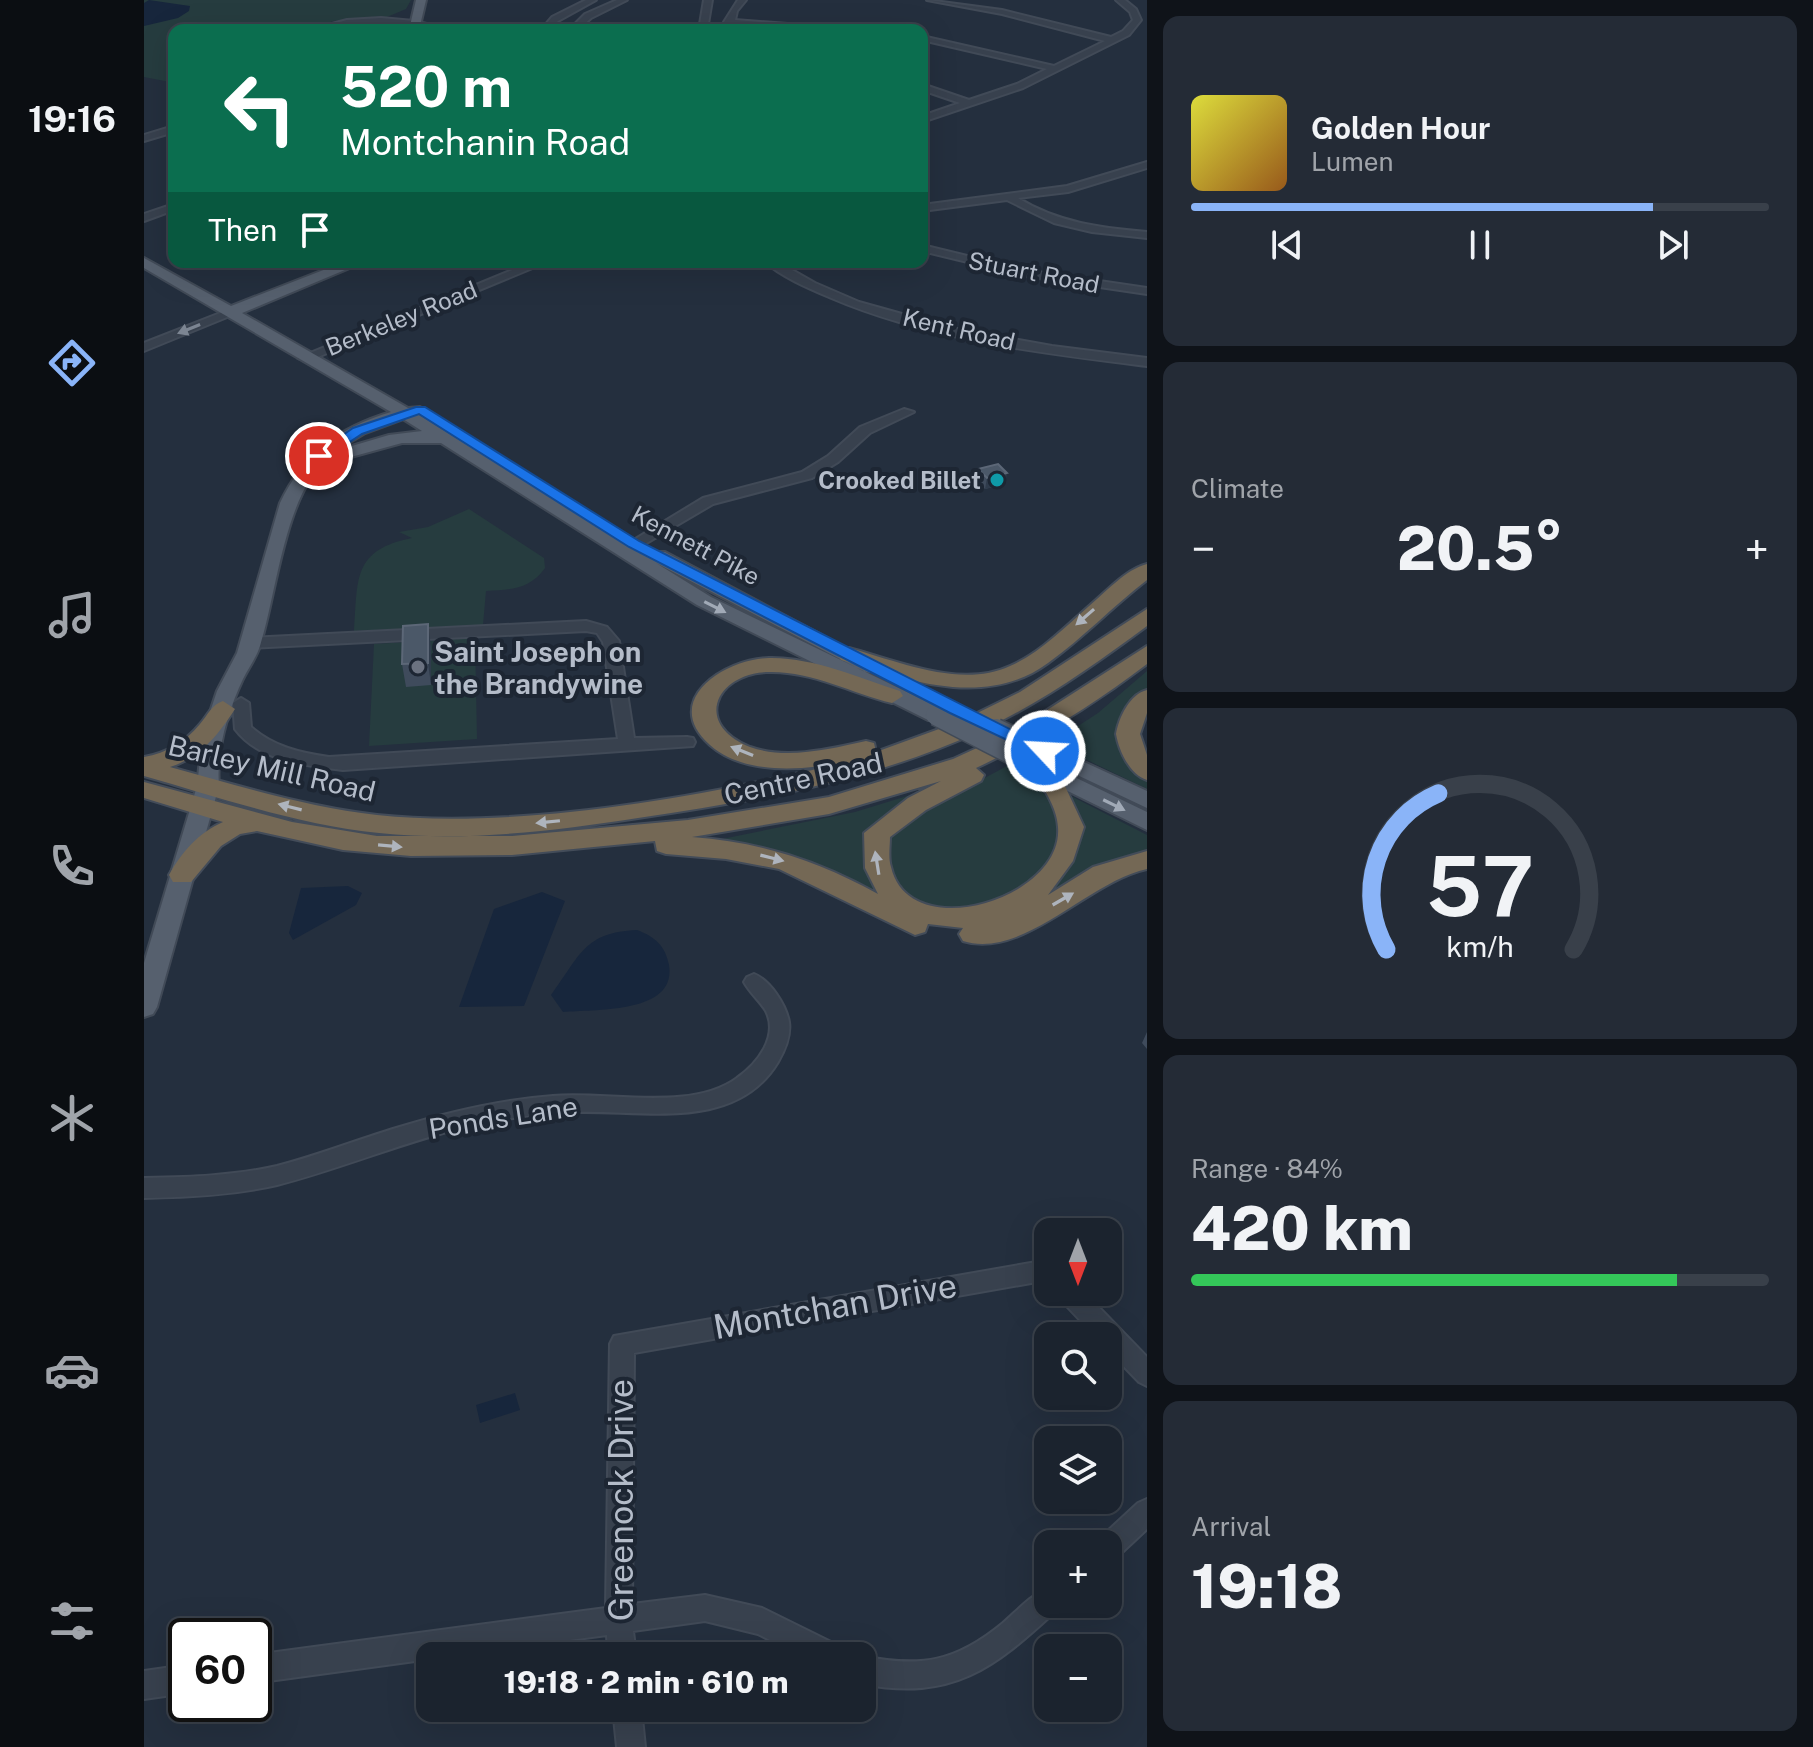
<!DOCTYPE html>
<html lang="en">
<head>
<meta charset="utf-8">
<style>
  :root { --surface:#1b232e; --page:#242b36; --text:#f1f3f6; --muted:#a0a4aa; --line:#39404a; --accent:#8ab4f8 }
  body { margin:0; font-family:"Public Sans",sans-serif; background:var(--page); color:var(--text); height:100vh; display:flex; flex-direction:column; font-size:30px; white-space:nowrap }
  * { box-sizing:border-box; margin:0 }
  p { font-size:26px; color:var(--muted) }
  .icon { flex:none; width:44px; height:44px; fill:none; stroke:currentColor; stroke-width:2; stroke-linecap:round; stroke-linejoin:round }
  .map { position:relative; flex:1; overflow:hidden }
  .side { display:flex; flex-direction:column; gap:16px; padding:16px; background:#0f1319; width:666px }
  .side>* { flex:none }
  .banner { position:absolute; left:24px; top:24px; width:760px; height:244px; border-radius:16px; box-shadow:0 8px 32px #0002,0 0 0 2px var(--line); background:#0b6e4f; color:#fff; overflow:hidden }
  .needle { width:52px; rotate:180deg }
  .buttons { position:absolute; left:890px; top:1218px; display:grid; gap:16px }
  .buttons a { display:grid; place-items:center; width:88px; height:88px; border-radius:16px; background:var(--surface); box-shadow:0 8px 32px #0002,0 0 0 2px var(--line); font-size:40px }
  .speed { position:absolute; left:24px; top:1618px; display:flex; gap:16px; font-size:40px; font-weight:700; text-align:center }
  .speed>* { display:grid; place-content:center; width:104px; height:104px; border-radius:50%; background:var(--surface); box-shadow:0 8px 32px #0002,0 0 0 2px var(--line); line-height:1 }
  .speed .limit { border:4px solid #111; border-radius:12px; background:#fff; color:#111 }
  .pin { position:absolute; display:grid; place-items:center; width:68px; height:68px; color:#fff; margin:-34px; border:4px solid #fff; border-radius:50%; box-shadow:0 2px 8px #0007 }
  .me { position:absolute; width:88px; margin:-44px; rotate:295deg; stroke-linejoin:round; filter:drop-shadow(0 0 6px #0008) }
  .turn { display:flex; align-items:center; gap:28px; height:168px; padding:0 40px; font-size:36px }
  .turn .icon { width:104px; height:104px; stroke-width:2.5 }
  .turn b { display:block; font-size:56px; line-height:68px }
  .then { display:flex; align-items:center; height:76px; padding:0 40px; background:#0003; gap:16px; font-size:30px }
  .big { font-size:60px; font-weight:800; line-height:1.1 }
  .side .widget { flex:1; display:flex; flex-direction:column; justify-content:center; gap:12px; min-width:0; padding:0 28px; border-radius:16px; background:var(--page) }
  .side .dial { align-items:center; gap:0 }
  .dial svg { height:208px; overflow:visible; fill:none; stroke:var(--line); stroke-width:7; stroke-linecap:round; text-anchor:middle }
  .dial text { fill:var(--text); stroke:none }
  .song { display:flex; align-items:center; gap:24px }
  .cover { width:96px; height:96px; border-radius:12px; background:linear-gradient(135deg,hsl(60 70% 55%),hsl(30 70% 35%)) }
  .played { height:8px; border-radius:4px; background:linear-gradient(90deg,var(--accent) 80%,var(--line) 80%) }
  .keys { display:flex; justify-content:space-around; direction:ltr }
  .heat { display:flex; justify-content:space-between; align-items:center; font-size:44px; direction:ltr }
  .charge { height:12px; border-radius:6px; background:linear-gradient(90deg,#34c759 84%,var(--line) 0) }
  .trip { position:absolute; left:272px; top:1642px; width:460px; height:80px; border-radius:16px; background:var(--surface); box-shadow:0 8px 32px #0002,0 0 0 2px var(--line); font-weight:800; line-height:80px; text-align:center }
  main { display:flex; flex:1; min-height:0 }
  .tab-bar { display:flex; flex-direction:column; width:144px; justify-content:space-around; align-items:center; background:#0b0e12; color:var(--muted) }
  .tab-bar .icon { width:56px; height:56px }
  .tab-bar .selected { color:var(--accent) }
  .tab-bar b { font-size:36px; color:var(--text) }
  .map>svg:first-child { display:block }
  .green { fill:#263c3f }
  .water { fill:#17263c }
  .lines { fill:none; stroke-linecap:round; stroke-linejoin:round }
  .minor-casing { stroke:#414a57; stroke-width:4 }
  .major-casing { stroke:#414a57; stroke-width:4 }
  .highway-casing { stroke:#434c59; stroke-width:4 }
  .minor { fill:#38414e; fill-rule:evenodd }
  .major { fill:#56606e; fill-rule:evenodd }
  .highway { fill:#746855; fill-rule:evenodd }
  .major-bridge-casing { stroke:#414a57; stroke-width:23; stroke-linecap:butt }
  .major-bridge { stroke:#56606e; stroke-width:20 }
  .wall { fill:#3f4b5c }
  .shaded-wall { fill:#2f3b4b }
  .building { fill:#4b5868; stroke:#5c6777; stroke-width:2 }
  .oneway { fill:#7c8592 }
  .oneway2 { fill:#a1aab7 }
  .oneway3 { fill:#aeb4bd }
  .route { fill:#1a73e8; stroke:#114b97; stroke-width:2 }
  .culture-dot { fill:#0f9aa8; stroke:#1d2633; stroke-width:3 }
  .worship-dot { fill:#6b7280; stroke:#1d2633; stroke-width:3 }
  .labels { text-anchor:middle; dominant-baseline:central; stroke-width:8; stroke-linejoin:round; paint-order:stroke }
  .far-street-label { font-size:24px; fill:#b4bcc9; stroke:#1d2633 }
  .far-poi-label { font-size:24px; font-weight:bold; fill:#b4bcc9; stroke:#1d2633; text-anchor:end }
  .poi-label { font-size:28px; font-weight:bold; fill:#b4bcc9; stroke:#1d2633; text-anchor:start }
  .street-label { font-size:28px; fill:#b4bcc9; stroke:#1d2633 }
  .near-street-label { font-size:34px; fill:#b4bcc9; stroke:#1d2633 }
</style>
</head>
<body>
<main>
<nav class="tab-bar">
<b>19:16</b>
<svg class="icon selected" aria-label="directions" viewBox="0 0 24 24"><path d="M12 3l9 9-9 9-9-9zM9 14v-3h6M13 9l2 2-2 2"/></svg>
<svg class="icon" aria-label="music" viewBox="0 0 24 24"><path d="M9 18V5l10-2v13"/><circle cx="6" cy="18" r="3"/><circle cx="16" cy="16" r="3"/></svg>
<svg class="icon" aria-label="phone" viewBox="0 0 24 24"><path d="M5 4h4l2 5-3 2q2 4 5 5l2-3 5 2v4C11 20 4 13 5 4z"/></svg>
<svg class="icon" aria-label="climate" viewBox="0 0 24 24"><path d="M12 3v18M4 7l16 10M4 17L20 7"/></svg>
<svg class="icon" aria-label="car" viewBox="0 0 24 24"><path d="M5 17H2v-5l4-1 3-4h7l3 4 3 1v5h-3M9 17h6M6 11h13"/><circle cx="7" cy="17" r="2"/><circle cx="17" cy="17" r="2"/></svg>
<svg class="icon" aria-label="filters" viewBox="0 0 24 24"><path d="M4 7h16M4 17h16"/><circle cx="9" cy="7" r="2"/><circle cx="15" cy="17" r="2"/></svg>
</nav>
<div class="map">
<svg width="1003" height="1747" viewBox="0 0 1003 1747">
  <rect width="100%" height="100%" fill="#242f3e"/>
  <path class="green" d="M0,0H267L262,9L243,17L189,21L165,30H30V81L26,82L0,77Z
    M325,509L400,558L401,568C385,590 368,589 342,591L339,625L210,631C214,579 208,550 268,538L255,532L284,527Z
    M331,638L333,739L225,746L230,644Z
    M1003,671V690L983,716L1003,776V789L908,743L954,713Z
    M863,766C898,784 904,795 919,830L912,854L898,871L852,906L789,910L754,889L738,842L745,829Z
    M786,789L746,812L733,824L749,902L573,840L711,812Z
    M925,795L1003,835V856L946,873L889,903L907,885Z"/>
  <path class="water" d="M5,0L46,6L45,11L34,18L0,26V3Z
    M204,886L218,893L212,905L149,940L145,933L157,888Z
    M398,892L421,901L380,1006L315,1007L350,909Z
    M493,930C511,937 521,945 525,965C533,1014 451,1009 419,1012L407,995C436,956 440,932 493,930Z
    M371,1393L376,1410L336,1423L332,1405Z"/>
  <g class="lines">
    <g class="minor-casing">
      <path id="minor" d="M442,0H452L414,21L405,30H397L408,17Z
        M473,0H483L447,18L434,30H425L441,14Z
        M560,0H568L563,30H555Z
        M594,0H602L593,11L591,20L722,30L590,25L589,30H581L580,22Z
        M783,0L858,10L967,37L979,31L989,20L986,12L972,0H981L992,9L997,20L985,35L879,88L778,122V116L816,103L778,90V84L825,100L873,84L903,69L778,40V36L910,66L961,41L858,14Z
        M237,18L270,21L308,30L237,23L165,30L203,20Z
        M30,126V132L0,141V135Z
        M1003,162V168L924,192L874,198C914,223 958,228 1003,232V238L948,232L910,223L863,200L778,211V205L923,186Z
        M30,204V210L0,221V214Z
        M778,245L881,270L1003,288V294L881,276L778,251Z
        M388,262H403L164,361L154,358Z
        M621,262H634L671,283L715,302L808,328L908,346L1003,358V366C896,353 785,340 685,297C664,288 638,277 621,262Z
        M89,308L95,311L93,313L0,351V343Z
        M760,409L770,412L726,433L694,462L668,478L569,504L482,555L477,556L470,552L559,498L658,472L684,456L716,427Z
        M442,621L463,627L475,641L490,738L543,737L549,738L551,742L549,746L199,770C162,766 115,761 91,729L89,703L97,698L105,703L107,727C130,747 156,753 185,757L474,739L459,642L453,633L442,631L106,648L98,643L106,638Z
        M610,974C626,980 642,1005 645,1022C647,1036 641,1050 634,1062C592,1132 500,1110 433,1112C398,1113 364,1118 330,1125C263,1140 200,1168 133,1185C89,1195 45,1197 0,1198V1178C45,1177 89,1176 133,1166C172,1156 210,1141 249,1129C301,1113 354,1100 409,1096C464,1091 547,1112 593,1078C613,1064 635,1037 622,1011C616,1001 606,993 600,982L603,977Z
        M904,1260V1280L490,1353L488,1604L561,1595L618,1608L695,1646L699,1656H657L614,1634L561,1621L489,1631L492,1656H464L463,1635L306,1656H286V1659L110,1683V1655L462,1608L466,1344L470,1336Z
        M914,1292H940L1003,1357V1386L995,1382L964,1350V1336H951L917,1300Z
        M1003,1499V1529L973,1557L964,1561V1544H953L955,1539L994,1503Z
        M904,1588V1604H916L913,1610C849,1669 809,1701 718,1684V1656C777,1668 812,1662 859,1623C873,1611 887,1595 904,1588Z
        M42,1665V1693L0,1699V1671Z
        M469,1708H497L501,1747H473Z"/>
    </g>
    <g class="major-casing">
      <path id="major" d="M272,0H282L275,30H265Z
        M0,258L87,306L200,262H220L98,313L264,408L276,407L275,415L507,559V552H521L736,666L726,673L719,671L512,563L567,597L800,710L803,715L800,720H784L553,605L297,443H258L196,460L190,459L189,452C140,492 134,588 116,646C112,658 105,667 99,679C84,711 72,750 75,786L13,1007L9,1014L0,1017V963L53,786L59,733L73,691L93,653L136,503C160,453 194,428 247,412L0,268ZM259,419L278,431L245,435L191,451L221,433Z
        M901,744L1003,791V808L893,756L890,751Z
        M889,757L1003,812V830L881,770L878,765Z"/>
    </g>
    <g class="highway-casing">
      <path id="highway" d="M1003,564V580C969,606 939,638 904,663C842,709 763,680 697,660L694,655L705,648C754,661 817,689 866,666C896,653 920,628 944,607C961,593 982,569 1003,564Z
        M1003,609V626C949,666 895,704 834,732C727,781 610,801 494,818C409,831 322,842 235,833C155,825 77,798 0,776V757C23,753 41,742 56,724C64,715 67,705 79,701L91,709C74,735 57,757 26,767C95,786 163,807 233,815C376,830 563,796 702,762C660,770 601,776 566,745C516,701 580,659 625,658C669,657 715,678 756,691L759,696L748,703C707,693 666,670 622,672C570,675 550,725 606,747C642,760 686,749 722,741L730,743L732,752L817,721L876,692Z
        M1003,646V664C949,705 894,739 832,768L840,775L837,781L782,810L746,837C746,846 744,858 747,867C765,946 920,899 914,827C913,807 899,788 890,771L893,765H911L914,771L940,827L929,861L904,895L949,867L1003,851V869C945,881 879,960 819,941L815,934L819,928L784,924L781,932L771,935L635,869L582,859L522,854L513,851L511,841L368,855L267,856L199,850L113,831L96,834L77,846L47,882H29L25,875C38,852 54,833 79,822L0,798V782L148,822L233,836H368L544,820L685,797L809,759L872,730ZM797,781L764,798L720,833L721,868L734,894C674,861 617,842 548,837L685,814Z
        M1003,690V713L996,734L1003,755V780C986,775 975,751 972,734C975,717 986,694 1003,690Z"/>
    </g>
    <use href="#minor" class="minor"/>
    <use href="#major" class="major"/>
    <use href="#highway" class="highway"/>
    <g class="major-bridge-casing">
      <path id="major-bridge" d="M792,715L887,764
        M852,729L901,751"/>
    </g>
    <use href="#major-bridge" class="major-bridge"/>
  </g>
  <path class="wall" d="M834,469L861,484L841,489L832,480Z
    M287,647V685L262,687L258,664Z
    M1003,1032V1049L998,1043Z"/>
  <path class="shaded-wall" d="M863,473L861,484L841,489L843,478Z
    M284,624L287,647V685L284,663Z"/>
  <path class="building" d="M854,464L863,473L843,478L834,469Z
    M284,624V663L258,664L259,626Z"/>
  <defs><path id="oneway-solid" d="M-6-.8H1V-3.2L6.5 0L1 3.2V.8H-6Z" transform="scale(2)"/></defs>
  <use class="oneway" href="#oneway-solid" transform="translate(45 329) rotate(158)"/>
  <g class="oneway2">
    <use href="#oneway-solid" transform="translate(571 607) rotate(27)"/>
    <use href="#oneway-solid" transform="translate(970 805) rotate(26)"/>
  </g>
  <g class="oneway3">
    <use href="#oneway-solid" transform="translate(941 617) rotate(139)"/>
    <use href="#oneway-solid" transform="translate(598 751) rotate(-158)"/>
    <use href="#oneway-solid" transform="translate(146 807) rotate(-166)"/>
    <use href="#oneway-solid" transform="translate(404 822) rotate(174)"/>
    <use href="#oneway-solid" transform="translate(246 846) rotate(5)"/>
    <use href="#oneway-solid" transform="translate(628 858) rotate(14)"/>
    <use href="#oneway-solid" transform="translate(733 863) rotate(-99)"/>
    <use href="#oneway-solid" transform="translate(919 899) rotate(-30)"/>
  </g>
  <path class="route" d="M272,407H281L495,541L909,751L901,757L895,755L806,713L485,547L275,414L218,434L180,459L169,456L209,428Z"/>
  <circle class="culture-dot" cx="853" cy="480" r="8"/>
  <circle class="worship-dot" cx="274" cy="667" r="8"/>
  <g class="labels">
    <g class="far-street-label">
      <text transform="translate(890 272) rotate(11)">Stuart Road</text>
      <text transform="translate(257 318) rotate(-22)">Berkeley Road</text>
      <text transform="translate(815 329) rotate(13)">Kent Road</text>
      <text transform="translate(552 545) rotate(28)">Kennett Pike</text>
    </g>
    <g class="far-poi-label">
      <text x="837" y="480">Crooked Billet</text>
    </g>
    <g class="poi-label">
      <text x="290" y="651">Saint Joseph on<tspan x="290" dy="32">the Brandywine</tspan></text>
    </g>
    <g class="street-label">
      <text transform="translate(128 768) rotate(13)">Barley Mill Road</text>
      <text transform="translate(659 778) rotate(-12)">Centre Road</text>
      <text transform="translate(359 1117) rotate(-9)">Ponds Lane</text>
    </g>
    <g class="near-street-label">
      <text transform="translate(691 1306) rotate(-10)">Montchan Drive</text>
      <text transform="translate(477 1500) rotate(-90)">Greenock Drive</text>
    </g>
  </g>
</svg>
<div class="buttons">
<a><svg class="needle" viewBox="-14 -14 28 28"><path d="M0-13l5 13h-10z" fill="#e53935"/><path d="M0 13l5-13h-10z" fill="#a0a4aa"/></svg></a>
<a><svg class="icon" aria-label="search" viewBox="0 0 24 24"><circle cx="10" cy="10" r="6"/><path d="M15 15l6 6"/></svg></a>
<a><svg class="icon" aria-label="layers" viewBox="0 0 24 24"><path d="M12 4l9 5-9 5-9-5zM3 14l9 5 9-5"/></svg></a>
<a>+</a>
<a>−</a>
</div>
<div class="speed"><div class="limit">60</div></div>
<div class="pin" style="left:175px;top:456px;background:#d93025"><svg class="icon" aria-label="arrive" viewBox="0 0 24 24"><path d="M6 21V4h12l-3 4 3 4H6"/></svg></div>
<svg class="me" style="left:901px;top:751px" viewBox="-20 -20 40 40"><circle r="17" fill="#1a73e8" stroke="#fff" stroke-width="3"/><path d="M0-11L8 9 0 5-8 9z" fill="#fff"/></svg>
<div class="trip">19:18 · 2 min · 610 m</div>
<div class="banner">
<div class="turn"><svg class="icon" aria-label="left" viewBox="0 0 24 24"><path d="M17 20v-9H6M10 6l-5 5 5 5"/></svg><div><b>520 m</b>Montchanin Road</div></div>
<div class="then">Then<svg class="icon" aria-label="arrive" viewBox="0 0 24 24"><path d="M6 21V4h12l-3 4 3 4H6"/></svg></div>
</div>
</div>
<section class="side">
<div class="widget">
<div class="song"><i class="cover"></i><div><b>Golden Hour</b><p>Lumen</p></div></div>
<div class="played"></div>
<div class="keys"><svg class="icon" aria-label="previous" viewBox="0 0 24 24"><path d="M18 5L8 12l10 7zM5 5v14"/></svg><svg class="icon" aria-label="pause" viewBox="0 0 24 24"><path d="M8 5v14M16 5v14"/></svg><svg class="icon" aria-label="next" viewBox="0 0 24 24"><path d="M6 5l10 7-10 7zM19 5v14"/></svg></div>
</div>
<div class="widget"><p>Climate</p>
<div class="heat"><a>−</a><b class="big">20.5°</b><a>+</a></div>
</div>
<div class="widget dial"><svg viewBox="0 0 100 80">
<path d="M14 69A42 42 0 1 1 86 69"/>
<path d="M14 69A42 42 0 0 1 34 9" stroke="#8ab4f8"/>
<text x="50" y="56" font-size="32" font-weight="700">57</text>
<text x="50" y="72" font-size="11">km/h</text>
</svg></div>
<div class="widget"><p>Range · 84%</p><b class="big">420 km</b><div class="charge"></div></div>
<div class="widget"><p>Arrival</p><b class="big">19:18</b></div>
</section>
</main>
</body>
</html>
